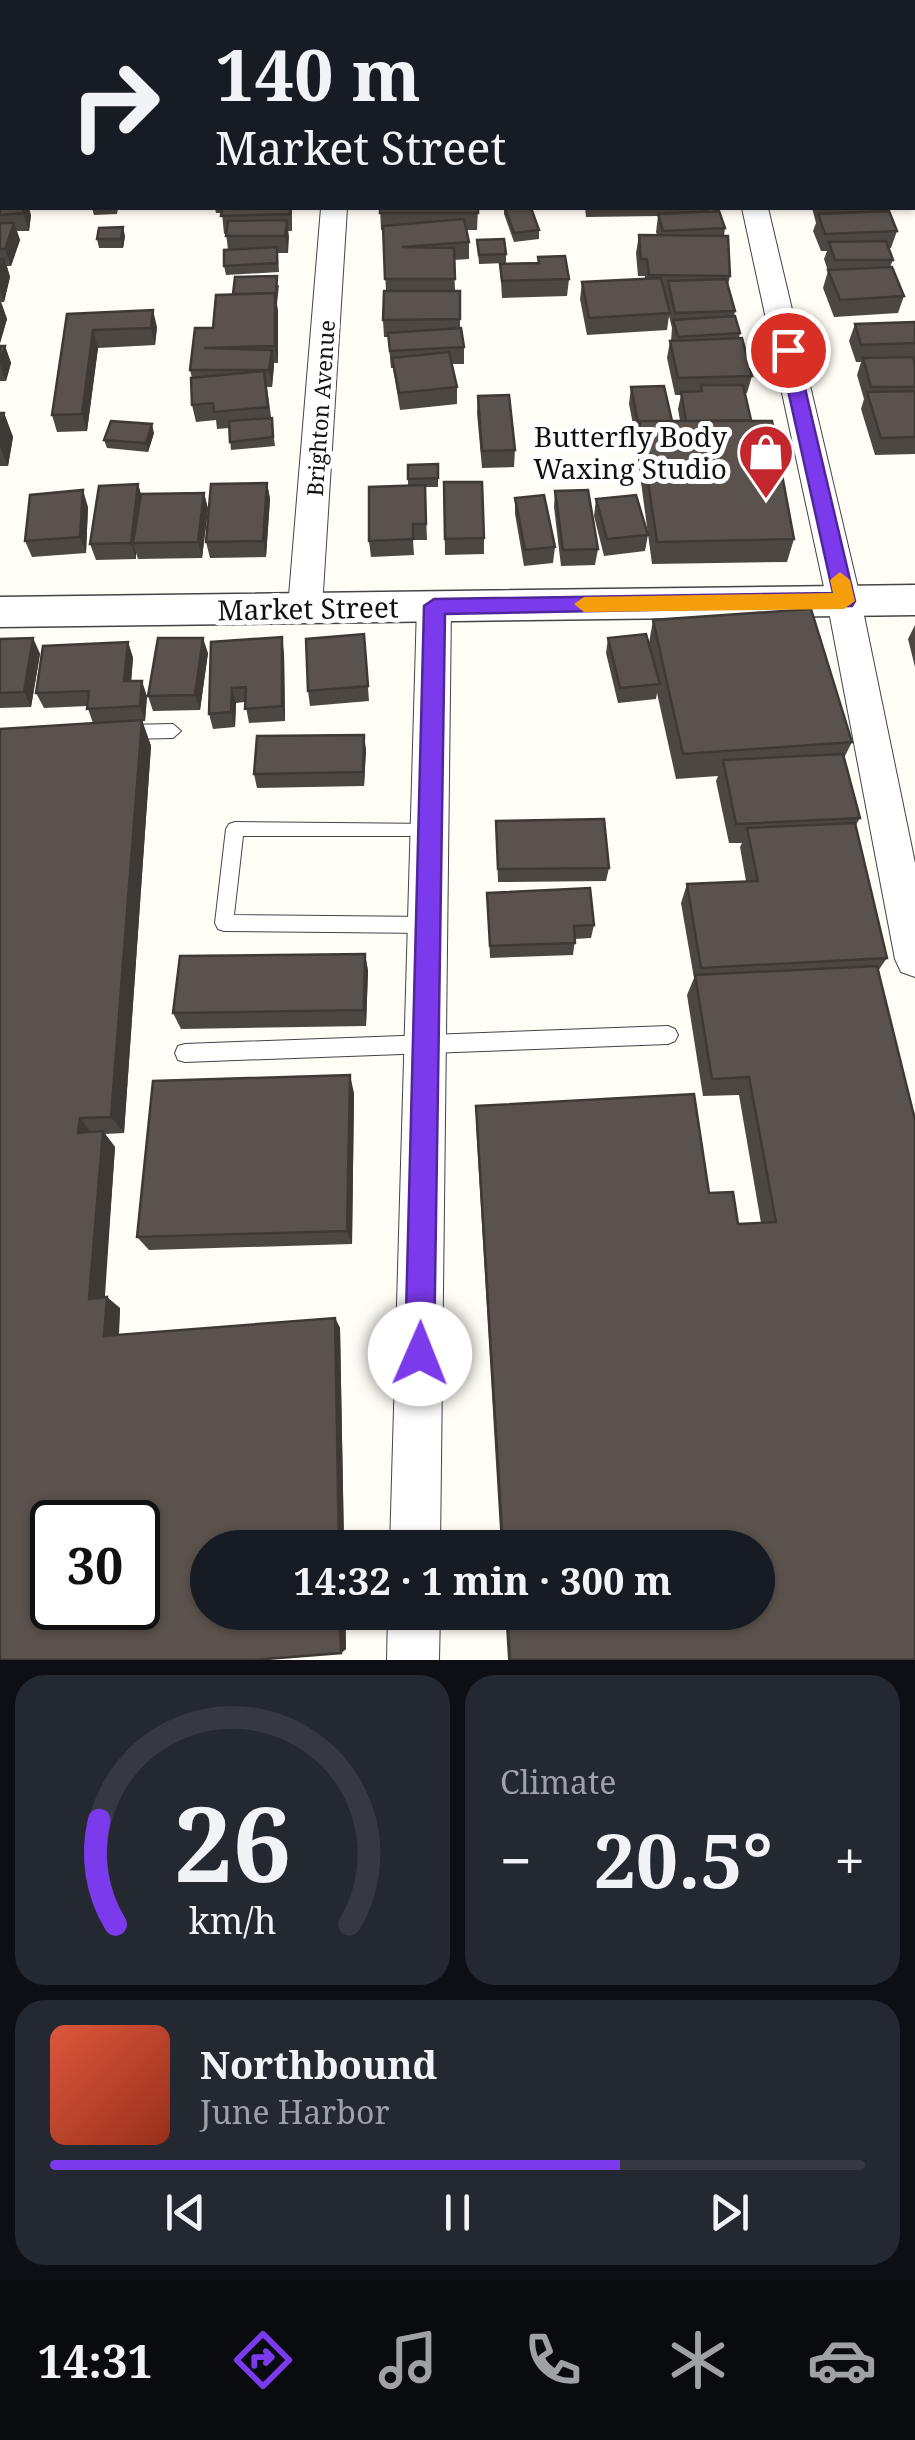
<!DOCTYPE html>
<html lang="en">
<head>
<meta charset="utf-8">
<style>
  :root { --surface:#171b24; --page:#242831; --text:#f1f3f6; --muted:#9ea1a6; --line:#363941; --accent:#7c3aed }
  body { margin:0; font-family:"Noto Serif",serif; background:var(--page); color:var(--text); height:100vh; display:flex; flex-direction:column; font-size:38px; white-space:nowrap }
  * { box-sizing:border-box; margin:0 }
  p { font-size:32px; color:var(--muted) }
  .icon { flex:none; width:55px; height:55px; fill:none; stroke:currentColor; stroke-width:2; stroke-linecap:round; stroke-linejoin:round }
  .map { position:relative; height:1660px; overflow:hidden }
  .side { display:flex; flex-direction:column; gap:15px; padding:15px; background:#0d0f14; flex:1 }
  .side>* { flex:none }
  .banner { position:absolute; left:0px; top:0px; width:915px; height:210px; box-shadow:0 2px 8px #0004; background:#171b24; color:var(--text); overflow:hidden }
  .speed { position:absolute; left:30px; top:1500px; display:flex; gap:20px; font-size:50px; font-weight:700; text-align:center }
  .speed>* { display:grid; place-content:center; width:130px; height:130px; border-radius:50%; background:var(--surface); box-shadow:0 2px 8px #0004; line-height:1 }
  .speed .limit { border:5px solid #111; border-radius:15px; background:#fff; color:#111 }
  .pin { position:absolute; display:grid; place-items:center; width:85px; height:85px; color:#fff; margin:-42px; border:5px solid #fff; border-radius:50%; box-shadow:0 2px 10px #0007 }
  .me { position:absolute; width:110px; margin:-55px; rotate:1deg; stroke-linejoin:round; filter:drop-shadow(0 0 8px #0008) }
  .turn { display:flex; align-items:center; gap:35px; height:210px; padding:0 50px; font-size:45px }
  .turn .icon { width:130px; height:130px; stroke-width:2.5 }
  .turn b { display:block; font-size:70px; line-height:85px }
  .big { font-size:75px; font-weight:700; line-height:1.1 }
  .side .widget { flex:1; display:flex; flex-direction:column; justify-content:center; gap:15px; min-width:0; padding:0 35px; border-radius:30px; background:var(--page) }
  .side .dial { align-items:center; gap:0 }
  .dial svg { height:260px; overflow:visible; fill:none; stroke:var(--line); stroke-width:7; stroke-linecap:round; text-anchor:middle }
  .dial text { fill:var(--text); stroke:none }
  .song { display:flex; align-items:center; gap:30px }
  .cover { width:120px; height:120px; border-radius:15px; background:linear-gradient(135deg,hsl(10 70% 55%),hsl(10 70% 35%)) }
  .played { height:10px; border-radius:5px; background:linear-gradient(90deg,var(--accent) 70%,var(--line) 70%) }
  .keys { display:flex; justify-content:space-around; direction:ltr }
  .heat { display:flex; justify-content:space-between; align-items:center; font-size:55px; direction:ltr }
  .side .tiles { flex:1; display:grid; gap:15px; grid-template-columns:1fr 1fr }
  .widget:last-child { grid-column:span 2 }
  .trip { position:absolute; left:190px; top:1530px; width:585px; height:100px; border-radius:50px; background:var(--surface); box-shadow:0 2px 8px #0004; font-weight:700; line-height:100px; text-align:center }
  .menu { display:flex; height:160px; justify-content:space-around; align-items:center; background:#090b0e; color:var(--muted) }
  .menu .icon { width:70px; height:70px }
  .menu .selected { color:var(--accent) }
  .menu b { font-size:45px; color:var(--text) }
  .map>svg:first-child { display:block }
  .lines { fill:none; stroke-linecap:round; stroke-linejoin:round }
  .service-casing { stroke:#444; stroke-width:2 }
  .minor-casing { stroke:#444; stroke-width:2 }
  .tertiary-casing { stroke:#444; stroke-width:3 }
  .service { fill:#fff; fill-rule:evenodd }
  .minor { fill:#fff; fill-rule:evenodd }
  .tertiary { fill:#fff; fill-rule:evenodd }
  .wall { fill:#4d4742 }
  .shaded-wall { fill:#3f3936 }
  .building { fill:#5a524d; stroke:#3f3936; stroke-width:2.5; fill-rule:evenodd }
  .route { fill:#7c3aed; stroke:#51269a; stroke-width:2.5 }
  .slow { fill:#f59e0b }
  .labels { text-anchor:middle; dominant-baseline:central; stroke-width:10; stroke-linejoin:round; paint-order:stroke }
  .far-street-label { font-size:22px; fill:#111; stroke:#fff }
  .poi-label { font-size:28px; fill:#111; stroke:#fff; text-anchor:end }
  .street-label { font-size:28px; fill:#111; stroke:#fff }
</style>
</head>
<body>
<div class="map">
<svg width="915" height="1660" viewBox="0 0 915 1660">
  <rect width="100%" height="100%" fill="#fffdf5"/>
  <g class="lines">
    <g class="service-casing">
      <path id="service" d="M173,724L181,731L173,738L125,739L117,732L125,725Z
        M235,822L436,824L439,829L436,834L430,836H243L234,915L428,917L434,919L437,925L434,931L428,933L224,931L218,929L215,923L226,829L229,824Z
        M668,1026L675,1029L678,1035L675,1041L668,1044L185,1062L178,1060L175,1053L178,1046L185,1044Z"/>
    </g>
    <g class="minor-casing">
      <path id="minor" d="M339,0H361V2H339Z
        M698,0H720V2H698Z
        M912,95H915V109H912Z
        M0,98H2V112H0Z
        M321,208H347L322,608L317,617L305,621L293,617L288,608Z
        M742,208H768L861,601L915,863V977L901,972L895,959L827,601Z
        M434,593L446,597L451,606L440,1548H390L417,606L422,597Z
        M388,1612H440L439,1660H387Z"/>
    </g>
    <g class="tertiary-casing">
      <path id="tertiary" d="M915,585V615L0,627V597Z"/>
    </g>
    <use href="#service" class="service"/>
    <use href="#minor" class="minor"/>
    <use href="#tertiary" class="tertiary"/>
  </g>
  <path class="wall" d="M558,0H690L691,2H558Z
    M912,54H915V83H912Z
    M912,110H915V189H912Z
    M0,111H2V208L31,215L29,231H17L20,240L11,266H7L10,277L4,302H1L7,319L0,343Z
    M92,208H118L117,214L94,215Z
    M215,208H295V210H292V231H288V253H278L279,272L226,275L224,266L228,250L226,233L224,234L222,213H216Z
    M380,208H478L477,230H467L469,242V259L454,260L455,291H460V328L464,347V364H452L457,387V404L400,410L393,368H391L388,337H384L383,320L386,291L383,230H381Z
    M504,208H531L539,230V239L514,242L504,214Z
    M585,208H710L709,211L725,228L724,236L730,276L728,285L735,311L734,316L740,333L739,338L752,376L747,393H745L750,421L794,539L787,562L652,564L636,445V440L629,404L631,387L672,421H680L678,409L681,395H675L667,358L670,341H671L672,328L669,316L667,330L587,335L580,299L582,282L645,279V276H638L636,253L639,235H657L656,232L658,216L586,217Z
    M812,208H885L884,211L897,231L891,248H889L893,260L890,267L904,296L898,313L834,317L823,288L828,271L824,259L827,251H821L813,231L816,223Z
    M125,236L123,248H99L97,239Z
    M477,240L506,254V263L479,264Z
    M538,257L569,279L567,296L502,298L500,264L538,263Z
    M279,285L277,304L278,363H274L272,387H267L275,446L231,450L229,428L217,429L216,420L196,422L192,405V378L190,370L233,294Z
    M67,314L157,327L155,345L98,348L87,431L57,432L52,415Z
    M915,322V360H914L915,365V454L875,455L861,409L864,399L857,375L861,362H856L849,341L855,324Z
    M0,346H5L11,363L6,381H0Z
    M478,396L515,450L514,467L482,468L477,413Z
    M4,413L13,437L8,466H0V432Z
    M154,433L148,452L107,448L104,440Z
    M438,464V487H425L427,540H413L414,555L371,557L369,541L408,485V465Z
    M444,482L484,538V554L445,555Z
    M267,483L270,499L266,557L210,558L206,542Z
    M138,484L141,495L204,493L208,509L202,558L138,559L136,553V559L96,560L90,544Z
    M555,491L598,549L595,565L561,566L554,507Z
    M515,498L555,547L553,563L524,566L515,514Z
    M596,499L648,535L645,551L604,556L594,516Z
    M88,507L86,553L32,557L25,541Z
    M653,620L852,742L844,758L860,818L856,825L887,958L878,971L915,1660H508L505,1612H758V1548H501L476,1123V1106L709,1193L738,1224L761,1223L739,1095L703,1096L687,995L694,978L681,903L687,884L746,881L740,847L742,843H729L716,781L718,776L676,779L657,693L656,699L618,703L606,653L608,638L649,643Z
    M915,625V667L908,639Z
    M364,634L369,701L310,706L308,691Z
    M33,638L40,654L31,707L0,708V639Z
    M128,642L133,658L131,681L147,696L145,721H142L151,746L124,1133L105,1134L115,1147L104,1298L120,1308L119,1335L335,1318L340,1328L346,1649L341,1653L0,1660L93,723L87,706L44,708L36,693Z
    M211,642L284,653L285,721L249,723L245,702L236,703L235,727L213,729L209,714Z
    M208,653L200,710L153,711L148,696Z
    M366,749L364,786L257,788L254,774Z
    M496,821L609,868L606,881L498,882Z
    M487,893L594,925L591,938L575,939L573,955L490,958Z
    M365,954L368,971L366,1026L181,1029L173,1013Z
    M354,1093L352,1244L149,1250L137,1237Z"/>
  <path class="shaded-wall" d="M589,0H618V2H566Z
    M24,208H29L31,215L29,231L23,213Z
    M287,220L289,237L288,253L285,236Z
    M14,223L20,240L11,266L5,249Z
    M123,227L125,236L123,248L121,239Z
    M4,259L10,277L4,302L0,291V276Z
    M275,293L278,310V363L275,346Z
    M1,302L7,319L0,343V305Z
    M153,310L157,327L155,345L151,328Z
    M93,330L98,348L87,431L82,414Z
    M5,346L11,363L6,381L0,365Z
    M272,350L274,367L272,387L269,370Z
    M4,413L13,437L8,466L0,447V432Z
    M152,424L154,433L148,452L146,443Z
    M267,483L270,499L266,557L263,541Z
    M138,484L143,501L133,543L136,553V559L131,543Z
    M83,490L88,507L86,553L80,537Z
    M204,493L208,509L202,558L198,542Z
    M282,637L284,653L285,721L282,706Z
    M33,638L40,654L31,707L24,692Z
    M203,638L208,653L200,710L195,695Z
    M128,642L133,658L130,696L124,681Z
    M142,681L147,696L145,721L140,706Z
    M232,688L236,703L235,727L231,712Z
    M142,720L151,746L124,1133L111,1117Z
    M364,735L366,749L364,786L363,772Z
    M365,954L368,971L366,1026L364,1010Z
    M350,1075L354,1093L352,1244L347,1231Z
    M80,1118L93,1135L78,1133Z
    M103,1131L115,1147L104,1310L89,1299Z
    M107,1297L120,1308L118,1346L104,1336Z
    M335,1318L340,1328L344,1548H339Z
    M340,1612H345L346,1649L341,1653Z"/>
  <path class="building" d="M31,0H87L86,2H30Z
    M108,0H210V2H107Z
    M237,0H251L250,2H236Z
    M391,0H448L449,2H391Z
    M619,0H690L691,1H619Z
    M769,0H825L826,2H769Z
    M881,0H908L909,2H882Z
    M912,16H915V30H912Z
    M912,110H915V141L912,135Z
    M0,111H2V172H0Z
    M912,151L915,156V172H912Z
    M0,179H2V196H0Z
    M0,199H2V208H24L23,213L0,215Z
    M222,208H290V214L221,216Z
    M380,208H478V213H380Z
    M505,208H531L539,230L514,233Z
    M821,208H885L821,209Z
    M719,211L725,228L663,231L658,214Z
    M889,211L897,231L825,234L818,214Z
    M464,219L469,242L402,247L454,248L455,279H385L383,226Z
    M287,220L285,236H226L228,221Z
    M0,223H14L5,249H0Z
    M123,227L121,239H97L99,228Z
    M639,235L728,236L730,276L649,275L647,259H641Z
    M504,239L506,254L479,255L477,240Z
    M886,241L893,260H835L829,242Z
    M277,247V263L224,266V250Z
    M565,256L569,279L502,281L500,264L539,263L538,257Z
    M0,259H4L0,276Z
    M892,267L904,296L840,300L828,270Z
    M277,276L276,295L275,293L233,294L235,277Z
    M661,278L670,313L589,318L582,282Z
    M726,279L735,311L675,313L668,281Z
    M384,291H460V319L383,320Z
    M275,293V346L204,348L272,350L269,370H190L195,328H213L216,295Z
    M153,310L151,328L93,330L82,414L52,415L67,314Z
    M735,316L740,333L678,337L673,320Z
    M915,322V343L861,345L855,324Z
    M461,328L464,347L390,351L388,333Z
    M742,338L752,376L678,378L670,341Z
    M0,346H5L0,364Z
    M449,352L457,387L399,393L392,358Z
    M913,357L915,365V387H871L863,358Z
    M264,371L268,407L214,412L213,403L192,405L191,378Z
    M701,385H743L751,420L686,421L681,392L702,391Z
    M664,386L672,421H639L640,423H638L631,387Z
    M915,391V437L881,438L867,392Z
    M509,395L515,450L482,451L478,396Z
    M0,413H4L0,432Z
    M272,418L273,437L230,442L229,421Z
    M111,421L152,424L146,443L104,440Z
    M639,421H772L794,539L657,542Z
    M438,464V478L408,479V465Z
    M444,482H482L484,538L445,539Z
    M267,483L263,541L206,542L211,484Z
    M138,484L131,543L90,544L99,486Z
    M425,485L426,524H413V539L369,541V487Z
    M83,490L80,537L25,541L30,495Z
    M588,490L598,549L563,550L555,491Z
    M204,493L198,542L133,543L141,494Z
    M544,495L555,547L525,550L515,498Z
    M636,495L648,535L607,539L596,499Z
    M811,609L852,742L683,754L653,620Z
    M364,634L368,686L308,691L306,639Z
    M646,634L660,684L620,688L608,638Z
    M282,637V706L245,709L246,687L232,688L231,712L209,714L211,642Z
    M33,638L24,692L0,693V639Z
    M158,638H203L195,695L148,696Z
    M128,642L124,681H142L140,706L87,709L89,691L36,693L43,646Z
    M142,720L111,1117L80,1118L78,1133L103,1131L89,1299L107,1297L104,1336L335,1318L339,1548H208V1612H340L341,1653L254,1660H0V729ZM52,1522H138V1608H52Z
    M364,735L363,772L254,774L257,736Z
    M843,754L860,818L736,824L723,760Z
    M604,819L609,868L498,869L496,821Z
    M855,823L887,958L701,968L687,884L758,881L747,828Z
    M590,888L594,925L574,926L575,943L490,946L487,893Z
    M365,954L364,1010L173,1013L180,956Z
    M877,966L915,1120V1660H510L507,1612H758V1548H503L476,1106L694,1094L709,1193L733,1192L738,1224L776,1222L749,1077L712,1079L695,975Z
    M350,1075L347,1231L137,1237L153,1081Z"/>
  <path class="route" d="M788,345L796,350L855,601L852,606L445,614L434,1354L430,1364L420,1368L409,1364L405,1354L424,606L434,599L833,593L779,350Z"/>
  <path class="slow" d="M840,572L850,580L855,601L844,609L584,612L574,604L584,597L833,593L830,580Z"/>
  <defs>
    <g id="shop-pin" transform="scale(2.875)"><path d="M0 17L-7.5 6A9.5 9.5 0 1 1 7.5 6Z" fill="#c4262e" stroke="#fff"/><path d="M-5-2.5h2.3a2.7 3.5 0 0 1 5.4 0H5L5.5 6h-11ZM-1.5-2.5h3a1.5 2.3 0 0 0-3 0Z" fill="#fff"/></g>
  </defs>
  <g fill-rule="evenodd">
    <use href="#shop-pin" x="766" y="452"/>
  </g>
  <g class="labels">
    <g class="far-street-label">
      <text transform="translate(320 408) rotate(-86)">Brighton Avenue</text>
    </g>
    <g class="poi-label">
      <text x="727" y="436">Butterfly Body<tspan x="727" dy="32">Waxing Studio</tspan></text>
    </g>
    <g class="street-label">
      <text transform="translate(308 608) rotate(-1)">Market Street</text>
    </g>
  </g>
</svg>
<div class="speed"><div class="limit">30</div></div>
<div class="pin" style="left:788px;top:350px;background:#d93025"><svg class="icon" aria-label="arrive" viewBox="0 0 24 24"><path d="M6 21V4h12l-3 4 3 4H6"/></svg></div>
<svg class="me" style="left:420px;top:1354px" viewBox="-20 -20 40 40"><circle r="19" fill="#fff"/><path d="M0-13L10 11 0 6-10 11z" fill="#7c3aed"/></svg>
<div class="trip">14:32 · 1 min · 300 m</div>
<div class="banner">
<div class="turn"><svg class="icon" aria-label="right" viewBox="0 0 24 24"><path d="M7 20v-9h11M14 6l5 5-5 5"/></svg><div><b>140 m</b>Market Street</div></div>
</div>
</div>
<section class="side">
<div class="tiles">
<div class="widget dial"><svg viewBox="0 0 100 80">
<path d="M14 69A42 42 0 1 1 86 69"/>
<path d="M14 69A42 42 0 0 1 9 37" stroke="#7c3aed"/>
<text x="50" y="56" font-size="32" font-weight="700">26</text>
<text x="50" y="72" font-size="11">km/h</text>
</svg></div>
<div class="widget"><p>Climate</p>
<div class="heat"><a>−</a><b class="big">20.5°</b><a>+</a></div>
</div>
<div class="widget">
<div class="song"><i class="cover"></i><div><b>Northbound</b><p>June Harbor</p></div></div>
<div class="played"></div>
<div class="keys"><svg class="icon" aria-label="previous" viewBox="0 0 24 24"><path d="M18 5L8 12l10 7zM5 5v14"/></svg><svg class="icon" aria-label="pause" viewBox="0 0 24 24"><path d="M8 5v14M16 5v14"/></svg><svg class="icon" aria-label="next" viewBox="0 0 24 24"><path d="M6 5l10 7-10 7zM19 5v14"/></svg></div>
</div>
</div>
</section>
<nav class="menu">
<b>14:31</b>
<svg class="icon selected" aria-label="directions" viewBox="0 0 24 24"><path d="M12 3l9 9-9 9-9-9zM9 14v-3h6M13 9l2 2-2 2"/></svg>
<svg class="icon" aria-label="music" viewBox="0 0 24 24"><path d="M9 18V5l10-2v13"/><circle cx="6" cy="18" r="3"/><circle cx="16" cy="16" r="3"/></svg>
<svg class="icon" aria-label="phone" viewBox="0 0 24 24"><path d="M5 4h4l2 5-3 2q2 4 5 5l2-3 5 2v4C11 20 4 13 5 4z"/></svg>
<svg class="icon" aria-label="climate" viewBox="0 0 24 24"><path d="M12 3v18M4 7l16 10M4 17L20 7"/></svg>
<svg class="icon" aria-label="car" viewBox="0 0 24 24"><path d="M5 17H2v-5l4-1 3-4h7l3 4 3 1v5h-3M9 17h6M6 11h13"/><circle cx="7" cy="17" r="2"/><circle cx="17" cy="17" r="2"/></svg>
</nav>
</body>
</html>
